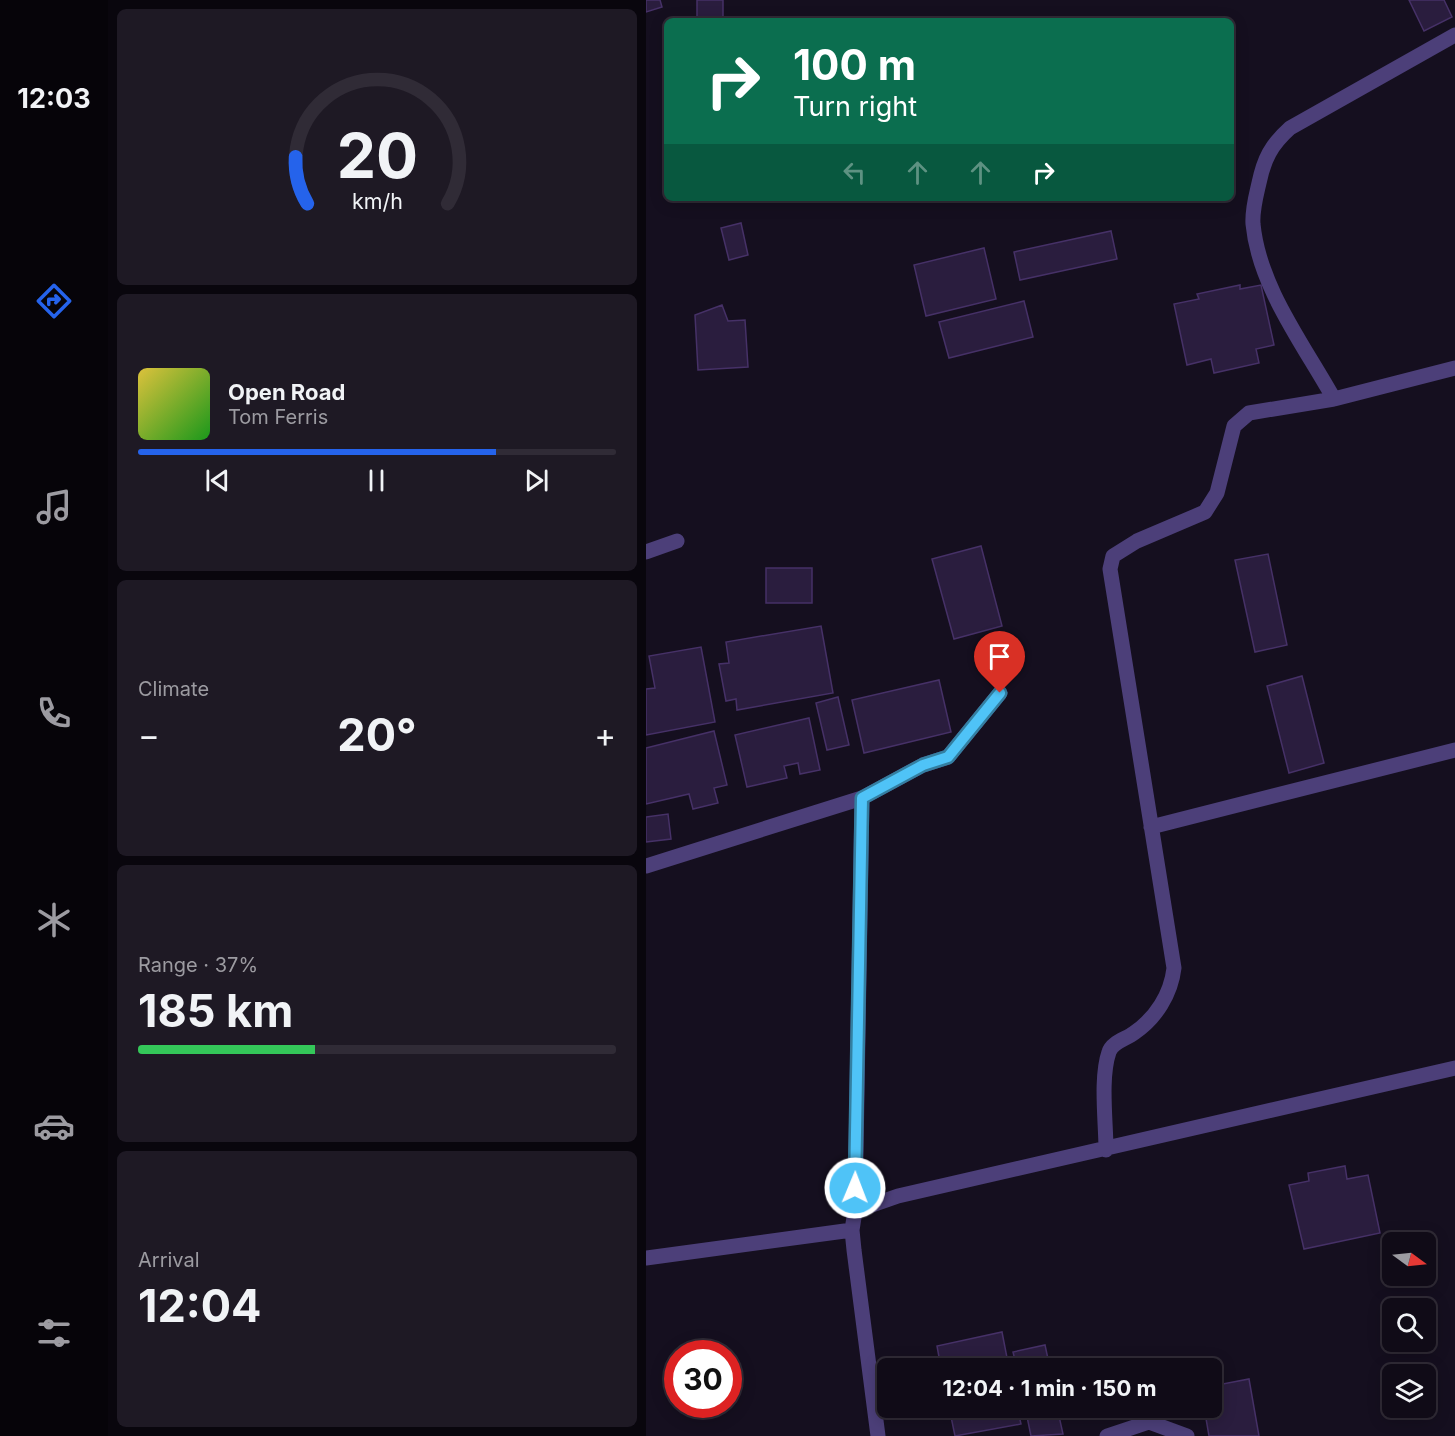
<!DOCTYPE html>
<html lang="en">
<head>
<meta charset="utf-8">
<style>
  :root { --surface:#100b17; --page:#1e1924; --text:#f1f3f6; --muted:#9c9ba1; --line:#302b36; --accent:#2563eb }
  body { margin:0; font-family:Inter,sans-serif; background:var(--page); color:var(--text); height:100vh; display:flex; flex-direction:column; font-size:22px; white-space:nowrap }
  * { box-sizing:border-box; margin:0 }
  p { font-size:20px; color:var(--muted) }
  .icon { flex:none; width:33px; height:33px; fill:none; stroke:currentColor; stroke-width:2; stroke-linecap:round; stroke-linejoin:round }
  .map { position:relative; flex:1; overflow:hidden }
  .drawer { display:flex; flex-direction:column; gap:9px; padding:9px; background:#09060d; width:538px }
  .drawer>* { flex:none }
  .hud { position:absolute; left:18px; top:18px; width:570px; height:183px; border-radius:9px; box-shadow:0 3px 15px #0003,0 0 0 2px var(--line); background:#0b6e4f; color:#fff; overflow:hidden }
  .needle { width:39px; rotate:105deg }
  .fabs { position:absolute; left:736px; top:1232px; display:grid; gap:12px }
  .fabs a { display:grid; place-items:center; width:54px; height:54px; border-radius:9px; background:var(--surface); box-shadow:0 3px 15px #0003,0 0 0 2px var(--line); font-size:30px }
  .speed { position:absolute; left:18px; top:1340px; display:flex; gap:12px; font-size:30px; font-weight:700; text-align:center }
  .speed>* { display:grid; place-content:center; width:78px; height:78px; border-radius:50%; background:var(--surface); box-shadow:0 3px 15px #0003,0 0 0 2px var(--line); line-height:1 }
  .speed .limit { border:9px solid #d22; background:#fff; color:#111 }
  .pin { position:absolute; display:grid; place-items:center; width:51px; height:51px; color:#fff; margin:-62px -26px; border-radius:50% 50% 50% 0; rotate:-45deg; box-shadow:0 0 6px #0007 }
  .pin .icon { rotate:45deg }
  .me { position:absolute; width:66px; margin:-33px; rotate:1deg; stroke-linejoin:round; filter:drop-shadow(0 0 4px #0008) }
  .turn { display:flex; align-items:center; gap:21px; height:126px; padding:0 30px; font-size:27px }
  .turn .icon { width:78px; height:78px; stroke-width:2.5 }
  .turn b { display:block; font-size:42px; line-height:51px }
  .lanes { display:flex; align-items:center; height:57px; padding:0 30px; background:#0003; justify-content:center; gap:30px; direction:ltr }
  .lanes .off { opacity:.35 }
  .big { font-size:45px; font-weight:700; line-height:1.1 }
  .drawer .tile { flex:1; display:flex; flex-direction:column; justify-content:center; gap:9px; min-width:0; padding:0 21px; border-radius:9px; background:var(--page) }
  .drawer .dial { align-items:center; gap:0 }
  .dial svg { height:156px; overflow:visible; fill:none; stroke:var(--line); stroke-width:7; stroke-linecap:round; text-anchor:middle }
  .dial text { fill:var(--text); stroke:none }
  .song { display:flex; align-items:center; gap:18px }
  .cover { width:72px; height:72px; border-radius:9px; background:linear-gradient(135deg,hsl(50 70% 55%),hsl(120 70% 35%)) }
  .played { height:6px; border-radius:3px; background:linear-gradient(90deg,var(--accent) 75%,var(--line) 75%) }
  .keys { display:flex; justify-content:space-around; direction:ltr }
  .heat { display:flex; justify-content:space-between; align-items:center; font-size:33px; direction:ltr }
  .charge { height:9px; border-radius:4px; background:linear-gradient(90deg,#34c759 37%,var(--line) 0) }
  .trip { position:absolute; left:231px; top:1358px; width:345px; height:60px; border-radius:9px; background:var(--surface); box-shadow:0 3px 15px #0003,0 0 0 2px var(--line); font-weight:700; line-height:60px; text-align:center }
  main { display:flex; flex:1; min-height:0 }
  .tab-bar { display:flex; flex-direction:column; width:108px; justify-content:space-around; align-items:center; background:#060409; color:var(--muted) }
  .tab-bar .icon { width:42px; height:42px }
  .tab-bar .on { color:var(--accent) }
  .tab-bar b { font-size:27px; color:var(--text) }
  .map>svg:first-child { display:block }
  .building { fill:#2a1d3e; stroke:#463167; stroke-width:1.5 }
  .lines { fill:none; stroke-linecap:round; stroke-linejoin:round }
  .street { stroke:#4c3f79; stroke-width:15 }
  .route-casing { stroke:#337fa1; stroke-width:15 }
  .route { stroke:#4fc3f7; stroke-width:10 }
</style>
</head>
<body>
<main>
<nav class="tab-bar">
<b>12:03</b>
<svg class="icon on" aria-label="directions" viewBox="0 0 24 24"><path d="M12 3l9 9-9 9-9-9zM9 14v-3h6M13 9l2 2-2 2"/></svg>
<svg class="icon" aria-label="music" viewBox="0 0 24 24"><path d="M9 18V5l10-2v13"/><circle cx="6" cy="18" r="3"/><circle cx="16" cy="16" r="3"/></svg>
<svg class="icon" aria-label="phone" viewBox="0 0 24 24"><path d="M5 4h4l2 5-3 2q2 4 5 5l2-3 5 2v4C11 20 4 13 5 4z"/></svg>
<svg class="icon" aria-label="climate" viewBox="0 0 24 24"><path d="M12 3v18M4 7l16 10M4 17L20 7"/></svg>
<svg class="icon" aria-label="car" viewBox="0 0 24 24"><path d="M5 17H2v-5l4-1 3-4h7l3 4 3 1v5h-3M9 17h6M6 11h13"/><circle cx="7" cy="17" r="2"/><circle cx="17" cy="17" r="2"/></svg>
<svg class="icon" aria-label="filters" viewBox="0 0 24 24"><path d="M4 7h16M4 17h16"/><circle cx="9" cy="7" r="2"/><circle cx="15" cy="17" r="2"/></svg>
</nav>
<section class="drawer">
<div class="tile dial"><svg viewBox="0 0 100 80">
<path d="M14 69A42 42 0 1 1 86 69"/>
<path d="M14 69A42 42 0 0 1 8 45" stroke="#2563eb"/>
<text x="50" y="56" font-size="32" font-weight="700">20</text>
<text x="50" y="72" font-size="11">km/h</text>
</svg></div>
<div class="tile">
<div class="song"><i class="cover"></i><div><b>Open Road</b><p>Tom Ferris</p></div></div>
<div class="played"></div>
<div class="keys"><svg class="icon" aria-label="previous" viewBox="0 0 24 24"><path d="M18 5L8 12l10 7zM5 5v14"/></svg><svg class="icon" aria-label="pause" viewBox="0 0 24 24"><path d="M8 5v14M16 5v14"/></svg><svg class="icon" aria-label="next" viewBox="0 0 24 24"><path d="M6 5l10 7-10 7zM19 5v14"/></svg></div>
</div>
<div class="tile"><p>Climate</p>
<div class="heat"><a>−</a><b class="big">20°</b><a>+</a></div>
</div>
<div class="tile"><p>Range · 37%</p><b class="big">185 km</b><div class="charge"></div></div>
<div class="tile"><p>Arrival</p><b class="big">12:04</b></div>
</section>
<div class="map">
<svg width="809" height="1436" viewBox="0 0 809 1436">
  <rect width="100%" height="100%" fill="#150f1f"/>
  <path class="building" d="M0,0H14L16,7L0,12Z
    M51,0H77V21H51Z
    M763,0H798L806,17L778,31Z
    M95,223L102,255L83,260L75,228Z
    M465,231L471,259L374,280L368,252Z
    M338,248L350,299L280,316L268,265Z
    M594,285V289L615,285L628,345L610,349L613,363L568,373L565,359L541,365L528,304L553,299L551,294Z
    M378,301L387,337L303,358L293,322Z
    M76,305L82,321L99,320L102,367L52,370L49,315Z
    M335,546L356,626L308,639L286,559Z
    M622,554L641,645L609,652L589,560Z
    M120,568H166V603H120Z
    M175,626L187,693L91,710L90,699L80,701L73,664L83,663L80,642Z
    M55,647L69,722L0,735V689L9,688L3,656Z
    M656,676L678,763L643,773L621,686Z
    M293,680L305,732L218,753L206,700Z
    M192,697L203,745L181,750L170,703Z
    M163,718L174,770L154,774L152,763L138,766L141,778L101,787L89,735Z
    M68,731L81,785L68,788L72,803L47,809L43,794L0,804V748Z
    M22,814L25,839L0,842V817Z
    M699,1166L701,1179L722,1175L734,1233L658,1249L643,1185L663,1181L662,1173Z
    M356,1332L363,1368H295L291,1346Z
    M399,1345L404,1368H371L367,1352Z
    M603,1379L613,1436H563L558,1407H566V1386Z
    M303,1407H371L375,1424L309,1436Z
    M379,1407H411L417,1434L385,1436Z"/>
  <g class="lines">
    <path class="street" d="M688,399C658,345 613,287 607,224C606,210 610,196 613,183C618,159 625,145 644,128L809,35
      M0,552L31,541
      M505,827L809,750
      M0,866L216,798L277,765L302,757L354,693
      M460,1150C460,1122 454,1078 463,1052C466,1042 480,1039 488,1033C510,1018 525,994 528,968L464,569L467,556L491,541L559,512L571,493L588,426L603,413L688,399L809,368
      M209,1211L216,798
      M0,1258L206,1230
      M232,1436L208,1250L206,1230L209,1211L252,1196L809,1068
      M461,1436L503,1422L541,1436"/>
  </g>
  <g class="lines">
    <g class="route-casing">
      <path id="route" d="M209,1188L216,798L277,765L302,757L354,693"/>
    </g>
    <use href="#route" class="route"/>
  </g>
</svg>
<div class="fabs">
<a><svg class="needle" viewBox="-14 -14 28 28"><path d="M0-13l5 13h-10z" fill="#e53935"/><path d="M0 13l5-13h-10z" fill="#9c9ba1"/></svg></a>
<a><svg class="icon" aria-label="search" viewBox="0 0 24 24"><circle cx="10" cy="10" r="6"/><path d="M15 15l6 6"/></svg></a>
<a><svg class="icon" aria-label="layers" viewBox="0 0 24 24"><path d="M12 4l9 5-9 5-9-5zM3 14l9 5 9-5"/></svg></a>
</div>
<div class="speed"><div class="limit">30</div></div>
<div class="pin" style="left:354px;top:693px;background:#d93025"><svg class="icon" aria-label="arrive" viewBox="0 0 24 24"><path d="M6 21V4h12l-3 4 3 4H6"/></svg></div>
<svg class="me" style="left:209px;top:1188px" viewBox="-20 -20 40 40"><circle r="17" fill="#4fc3f7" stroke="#fff" stroke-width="3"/><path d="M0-11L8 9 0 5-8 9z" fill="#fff"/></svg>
<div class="trip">12:04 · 1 min · 150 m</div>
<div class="hud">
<div class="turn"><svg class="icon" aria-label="right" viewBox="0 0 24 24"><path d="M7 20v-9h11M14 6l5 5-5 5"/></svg><div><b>100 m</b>Turn right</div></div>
<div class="lanes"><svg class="icon off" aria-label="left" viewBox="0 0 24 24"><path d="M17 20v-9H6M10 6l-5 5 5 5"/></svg><svg class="icon off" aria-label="ahead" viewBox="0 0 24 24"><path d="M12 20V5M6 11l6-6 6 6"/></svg><svg class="icon off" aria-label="ahead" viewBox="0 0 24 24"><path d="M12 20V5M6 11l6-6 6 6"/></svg><svg class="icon" aria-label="right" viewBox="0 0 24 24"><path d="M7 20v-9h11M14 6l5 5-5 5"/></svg></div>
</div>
</div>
</main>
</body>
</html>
